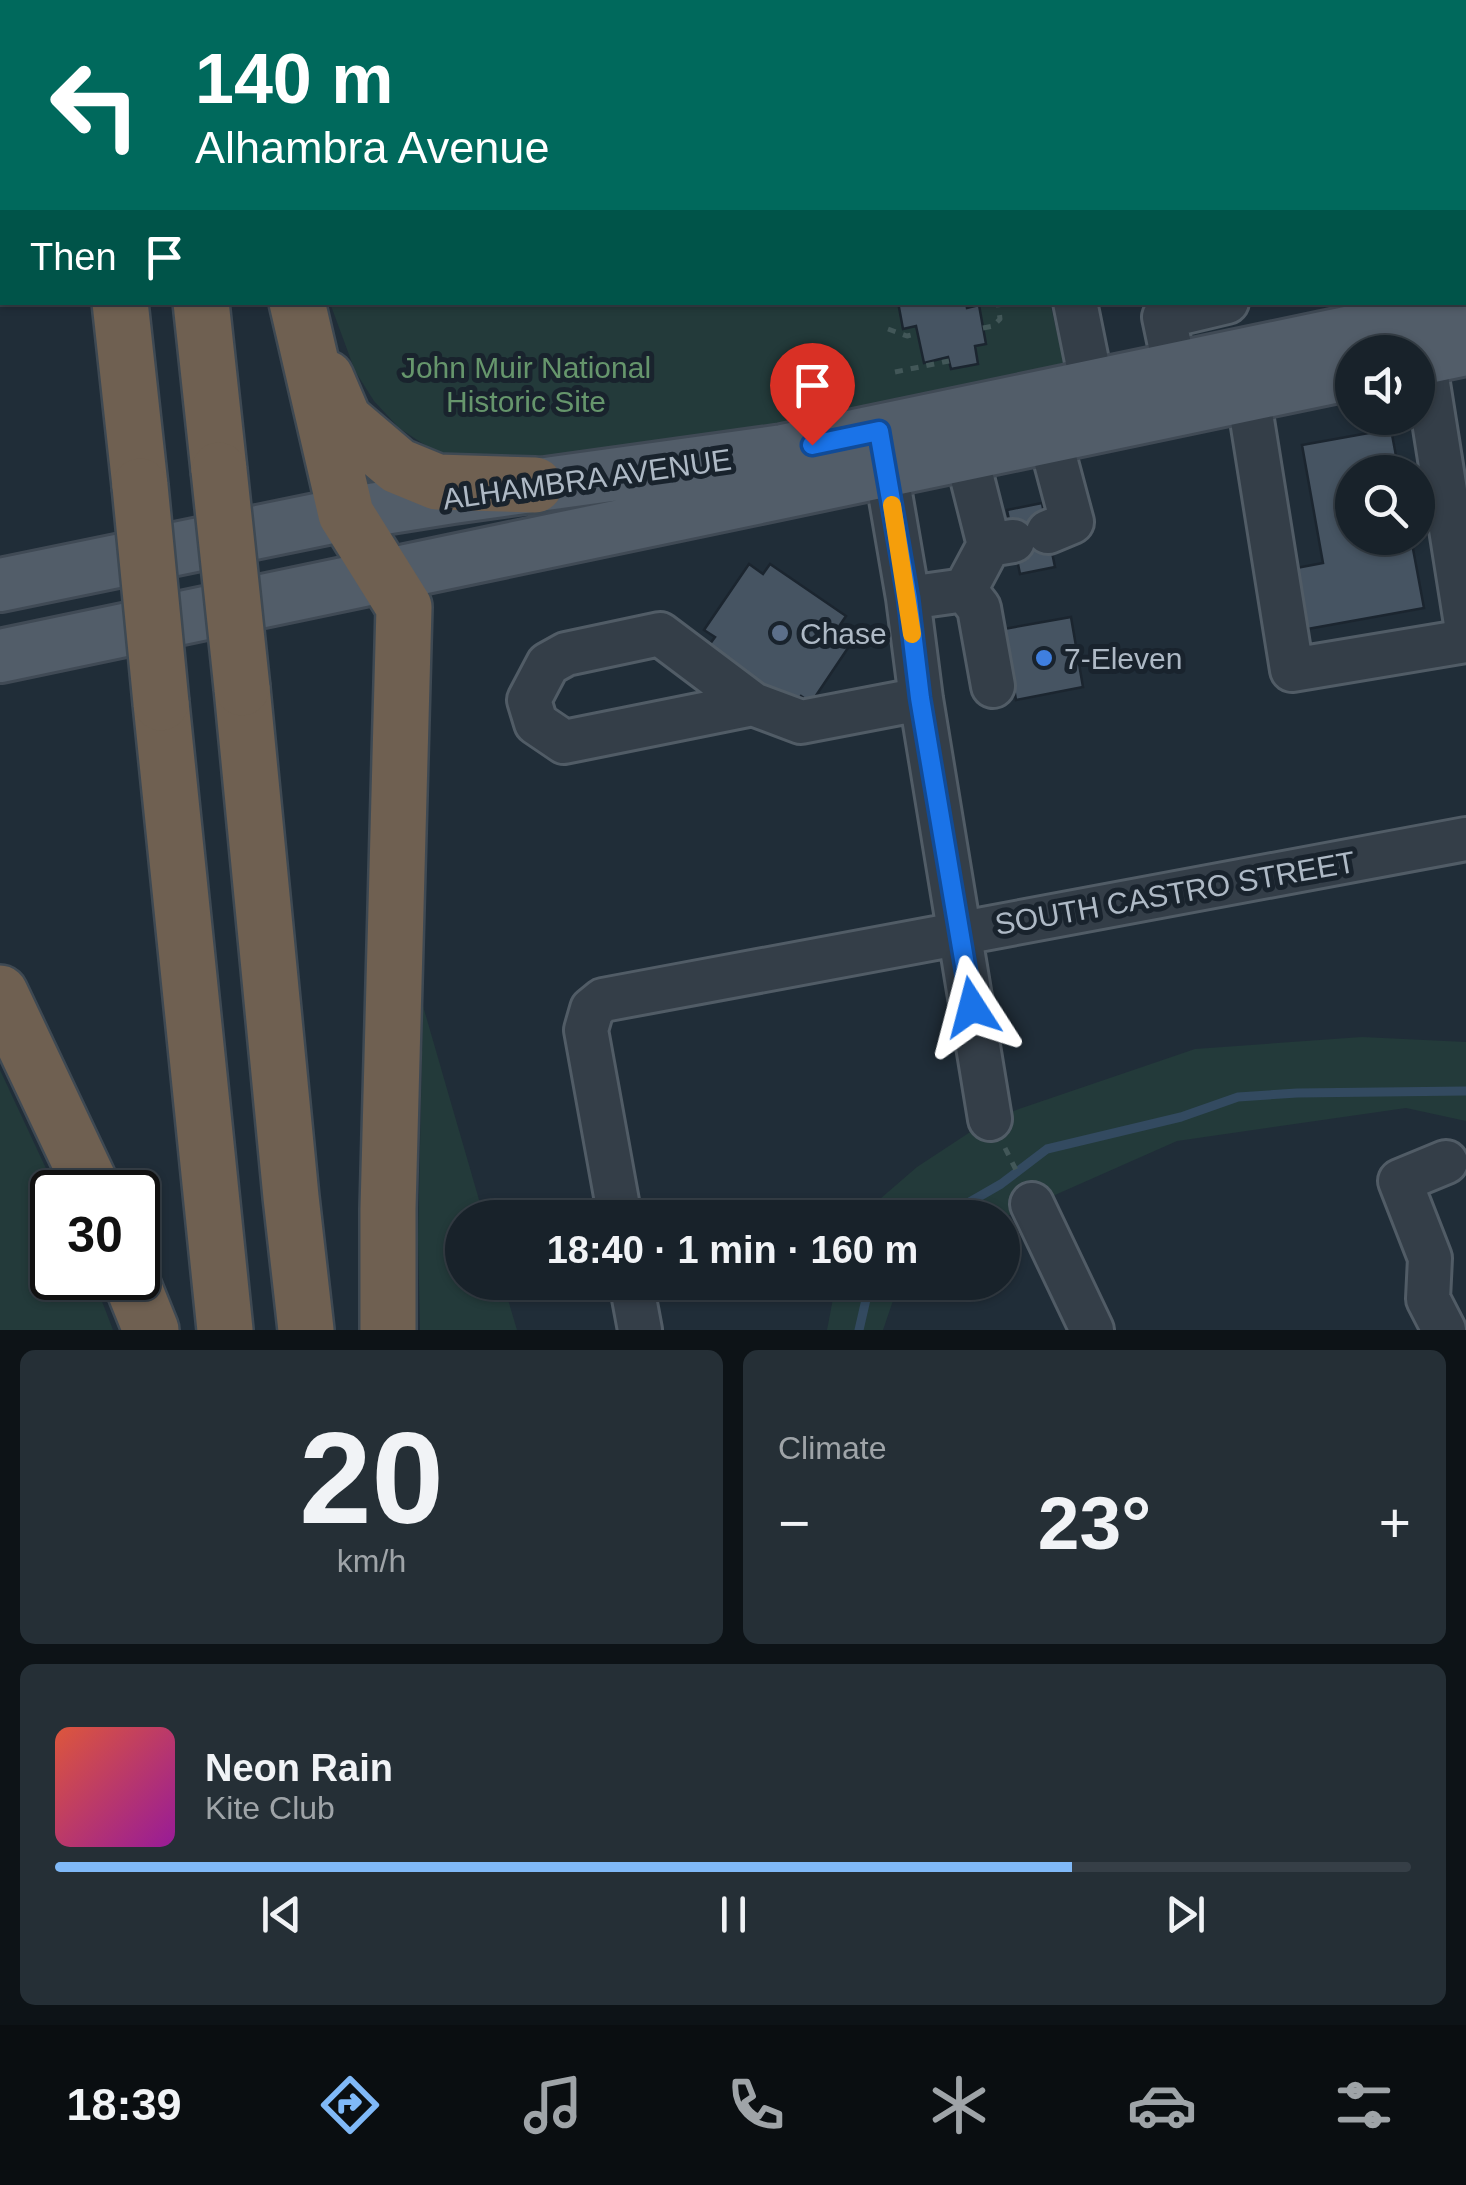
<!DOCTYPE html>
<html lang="en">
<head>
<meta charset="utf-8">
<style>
  :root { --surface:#18222a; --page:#252f36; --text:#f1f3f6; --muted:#9fa4a8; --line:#363f47; --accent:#80b9f8 }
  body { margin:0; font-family:Helvetica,sans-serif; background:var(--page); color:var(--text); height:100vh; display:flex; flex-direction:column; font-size:38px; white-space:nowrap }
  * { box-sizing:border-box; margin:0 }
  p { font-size:32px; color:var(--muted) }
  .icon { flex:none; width:55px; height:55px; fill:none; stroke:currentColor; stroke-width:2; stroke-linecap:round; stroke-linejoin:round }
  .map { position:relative; height:1330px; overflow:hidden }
  .side { display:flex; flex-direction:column; gap:20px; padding:20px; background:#0d1317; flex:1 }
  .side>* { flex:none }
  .top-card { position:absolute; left:0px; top:0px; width:1468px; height:305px; box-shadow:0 2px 8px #0004,0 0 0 2px var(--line); background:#00695c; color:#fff; overflow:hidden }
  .buttons { position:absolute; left:1335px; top:335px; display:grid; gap:20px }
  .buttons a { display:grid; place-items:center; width:100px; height:100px; border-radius:50%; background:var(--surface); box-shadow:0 2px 8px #0004,0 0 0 2px var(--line); font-size:50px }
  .speed { position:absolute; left:30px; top:1170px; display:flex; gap:20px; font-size:50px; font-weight:700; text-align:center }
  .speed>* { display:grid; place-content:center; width:130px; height:130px; border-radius:50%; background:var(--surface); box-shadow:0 2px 8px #0004,0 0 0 2px var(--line); line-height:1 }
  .speed .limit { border:5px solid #111; border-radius:15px; background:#fff; color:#111 }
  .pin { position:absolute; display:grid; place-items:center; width:85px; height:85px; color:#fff; margin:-102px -42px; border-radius:50% 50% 50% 0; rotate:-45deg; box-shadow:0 0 10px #0007 }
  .pin .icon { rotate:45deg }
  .me { position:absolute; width:110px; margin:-55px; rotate:351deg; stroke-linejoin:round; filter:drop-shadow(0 0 8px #0008) }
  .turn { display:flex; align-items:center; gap:35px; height:210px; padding:0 30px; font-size:45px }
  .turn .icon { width:130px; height:130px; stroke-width:2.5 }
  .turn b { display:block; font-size:70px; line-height:85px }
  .then { display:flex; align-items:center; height:95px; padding:0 30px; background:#0003; gap:20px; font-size:38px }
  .big { font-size:75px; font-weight:700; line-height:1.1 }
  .side .widget { flex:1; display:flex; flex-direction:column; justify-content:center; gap:15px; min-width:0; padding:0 35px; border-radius:15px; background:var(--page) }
  .side .dial { align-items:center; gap:0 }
  .dial b { font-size:130px; line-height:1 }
  .song { display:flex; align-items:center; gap:30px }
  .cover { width:120px; height:120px; border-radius:15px; background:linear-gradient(135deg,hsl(10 70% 55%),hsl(300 70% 35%)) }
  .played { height:10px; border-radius:5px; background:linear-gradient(90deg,var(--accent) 75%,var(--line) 75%) }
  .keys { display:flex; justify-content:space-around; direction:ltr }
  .heat { display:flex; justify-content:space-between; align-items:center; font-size:55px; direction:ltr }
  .side .tiles { flex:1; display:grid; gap:20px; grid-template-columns:1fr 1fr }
  .widget:last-child { grid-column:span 2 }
  .trip { position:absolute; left:445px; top:1200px; width:575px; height:100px; border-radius:50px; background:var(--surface); box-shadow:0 2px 8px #0004,0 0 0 2px var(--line); font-weight:700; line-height:100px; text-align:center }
  .dock { display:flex; height:160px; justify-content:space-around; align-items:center; background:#0a0e11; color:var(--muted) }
  .dock .icon { width:70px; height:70px }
  .dock .on { color:var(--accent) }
  .dock b { font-size:45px; color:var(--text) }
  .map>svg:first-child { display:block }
  .green { fill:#233a3a }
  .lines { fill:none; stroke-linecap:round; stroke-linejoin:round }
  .stream { stroke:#334a60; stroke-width:9 }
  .building { fill:#465462; stroke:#1b252f; stroke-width:2.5 }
  .minor-casing { stroke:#515c66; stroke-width:48 }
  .major-casing { stroke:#404a55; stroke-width:58 }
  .highway-casing { stroke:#3e4953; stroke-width:60 }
  .path { stroke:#425758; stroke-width:5; stroke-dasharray:8 8; stroke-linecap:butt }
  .minor { stroke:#343e48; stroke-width:42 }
  .major { stroke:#525d69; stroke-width:52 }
  .highway { stroke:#6f6051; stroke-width:55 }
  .highway-bridge-casing { stroke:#3e4953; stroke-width:60; stroke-linecap:butt }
  .highway-bridge { stroke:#6f6051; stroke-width:55 }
  .route-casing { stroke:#114b97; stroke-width:25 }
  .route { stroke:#1a73e8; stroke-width:18 }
  .slow { stroke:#f59e0b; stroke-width:18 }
  .service-dot { fill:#5c6f8a; stroke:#19232d; stroke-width:4 }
  .shop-dot { fill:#3f7fe0; stroke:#19232d; stroke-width:4 }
  .labels { text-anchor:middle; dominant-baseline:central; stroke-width:10; stroke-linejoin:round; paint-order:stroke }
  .park-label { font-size:30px; fill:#66966c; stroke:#19232d }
  .street-label { font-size:30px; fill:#aeb9c5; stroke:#19232d }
  .poi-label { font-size:30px; fill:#aeb9c5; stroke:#19232d; text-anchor:start }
</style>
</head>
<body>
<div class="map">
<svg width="1466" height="1330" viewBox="0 0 1466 1330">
  <rect width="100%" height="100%" fill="#202d38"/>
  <path class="green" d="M263,0H980L981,2H264Z
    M330,303H1050L1064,363L663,450L531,469L455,460L428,447L399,428L374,401L355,371Z
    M423,1006L484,1217L462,1218V1282L503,1283L517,1330H420L418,1238Z
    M1362,1037L1466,1042V1121L1406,1108L1177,1141L1003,1218H858L917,1167L990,1119L1195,1049Z
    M0,1070L57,1192H52V1278H93L113,1330H0Z
    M836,1283H899L883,1330H827Z"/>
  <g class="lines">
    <path class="stream" d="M1338,0L1339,2
      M1465,94L1466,93
      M942,1218L1001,1184L1047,1149L1181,1117L1238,1097L1297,1093L1466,1091
      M859,1330L870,1282"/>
  </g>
  <path class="building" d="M898,302H966L967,308L979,305L986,344L975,346L978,364L951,369L948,357L924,363L916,326L903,329Z
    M1391,429L1399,472H1352V538H1411L1424,608L1302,630L1291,569L1323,563L1302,445Z
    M1042,503L1055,567L1020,574L1007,510Z
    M749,564L763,574L770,564L846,616L840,625L856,636L811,703L801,696L794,707L707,648L715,637L704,630Z
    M1071,617L1083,687L1016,700L1004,629Z"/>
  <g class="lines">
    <g class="minor-casing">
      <path id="minor" d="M1182,2H1196
        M1465,155H1466
        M1075,302L1092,386
        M1424,358L1466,624
        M1175,369L1164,317L1227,302
        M1248,395L1292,670L1466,641
        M881,441L908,598L921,699L990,1119
        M966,454L989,545L1013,541
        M1048,532L1072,522L1049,436
        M965,590L979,608L993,686
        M908,598L965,590L989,545
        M753,704L564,742L536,723L529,700L548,664L566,654L660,634L753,704L801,722L921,699
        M1032,1204L1092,1330
        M620,1218L586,1030L592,1009L603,1000L1466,839
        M631,1282L640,1330
        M1444,1330L1428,1299L1430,1258L1400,1181L1446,1162"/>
    </g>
    <g class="major-casing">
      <path id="major" d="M1418,359L1466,349
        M0,585L346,514L452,497L783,451L1466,308
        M0,656L1352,373"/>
    </g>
    <g class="highway-casing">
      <path id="highway" d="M23,0V2
        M87,0V2
        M168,0V2
        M246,0V2
        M0,188L2,180
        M120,302L140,486
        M201,302L219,470
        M297,302L346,514L404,607L388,1209V1330
        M326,378L344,420L398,466L437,482L535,485
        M242,688L291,1197L306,1330
        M161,703L225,1330
        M0,993L94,1192
        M130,1278L151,1330"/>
    </g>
    <path class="path" d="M681,0L685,2
      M469,2L473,0
      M983,328L993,326L1000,319L998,302
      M888,329L907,336L915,334
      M895,372L949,361
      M1005,1148L1018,1174"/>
    <use href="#minor" class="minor"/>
    <use href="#major" class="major"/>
    <use href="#highway" class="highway"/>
    <g class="highway-bridge-casing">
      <path id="highway-bridge" d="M219,470L242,688
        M140,486L161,703"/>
    </g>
    <use href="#highway-bridge" class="highway-bridge"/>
  </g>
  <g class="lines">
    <g class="route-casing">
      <path id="route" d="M812,445L879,431L908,598L920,698L972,1007"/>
    </g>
    <use href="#route" class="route"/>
    <path class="slow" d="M892,505L912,634"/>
  </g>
  <circle class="service-dot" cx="780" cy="633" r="10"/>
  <circle class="shop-dot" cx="1044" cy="658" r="10"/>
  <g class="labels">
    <g class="park-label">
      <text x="526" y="367">John Muir National<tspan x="526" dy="34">Historic Site</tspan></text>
    </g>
    <g class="street-label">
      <text transform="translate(587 479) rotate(-8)">ALHAMBRA AVENUE</text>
      <text transform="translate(1175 893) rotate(-10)">SOUTH CASTRO STREET</text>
    </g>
    <g class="poi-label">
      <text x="800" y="633">Chase</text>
      <text x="1064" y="658">7-Eleven</text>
    </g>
  </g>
</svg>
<div class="buttons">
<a><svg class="icon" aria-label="sound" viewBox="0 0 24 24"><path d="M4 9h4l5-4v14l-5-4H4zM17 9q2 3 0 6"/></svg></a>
<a><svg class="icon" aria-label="search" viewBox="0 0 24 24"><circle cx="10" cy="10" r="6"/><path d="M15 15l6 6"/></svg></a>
</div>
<div class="speed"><div class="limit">30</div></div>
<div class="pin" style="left:812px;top:445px;background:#d93025"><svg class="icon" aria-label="arrive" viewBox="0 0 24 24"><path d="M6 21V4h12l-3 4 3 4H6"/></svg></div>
<svg class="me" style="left:972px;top:1007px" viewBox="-20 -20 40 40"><path d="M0-17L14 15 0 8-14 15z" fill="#1a73e8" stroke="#fff" stroke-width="4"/></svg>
<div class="trip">18:40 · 1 min · 160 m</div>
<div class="top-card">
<div class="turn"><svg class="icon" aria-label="left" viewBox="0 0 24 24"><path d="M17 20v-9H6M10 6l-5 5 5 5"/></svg><div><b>140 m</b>Alhambra Avenue</div></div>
<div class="then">Then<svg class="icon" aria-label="arrive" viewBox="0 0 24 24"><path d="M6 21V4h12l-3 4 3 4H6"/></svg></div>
</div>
</div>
<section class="side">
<div class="tiles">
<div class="widget dial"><b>20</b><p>km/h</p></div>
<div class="widget"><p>Climate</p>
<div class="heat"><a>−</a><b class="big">23°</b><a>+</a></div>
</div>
<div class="widget">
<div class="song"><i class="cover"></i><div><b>Neon Rain</b><p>Kite Club</p></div></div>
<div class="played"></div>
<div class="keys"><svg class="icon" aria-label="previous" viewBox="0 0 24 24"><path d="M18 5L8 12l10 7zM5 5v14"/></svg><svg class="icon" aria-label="pause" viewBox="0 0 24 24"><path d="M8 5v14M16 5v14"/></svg><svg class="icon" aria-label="next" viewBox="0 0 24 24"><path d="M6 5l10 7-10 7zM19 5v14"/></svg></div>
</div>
</div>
</section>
<nav class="dock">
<b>18:39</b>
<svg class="icon on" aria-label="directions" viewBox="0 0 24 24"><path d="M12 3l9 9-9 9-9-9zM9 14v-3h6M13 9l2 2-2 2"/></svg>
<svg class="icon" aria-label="music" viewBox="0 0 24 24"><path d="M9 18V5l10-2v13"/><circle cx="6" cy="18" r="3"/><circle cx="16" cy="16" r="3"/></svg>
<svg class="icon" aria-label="phone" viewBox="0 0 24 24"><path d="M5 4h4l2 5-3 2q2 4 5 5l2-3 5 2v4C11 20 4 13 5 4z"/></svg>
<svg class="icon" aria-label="climate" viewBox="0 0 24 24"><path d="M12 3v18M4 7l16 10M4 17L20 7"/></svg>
<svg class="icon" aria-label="car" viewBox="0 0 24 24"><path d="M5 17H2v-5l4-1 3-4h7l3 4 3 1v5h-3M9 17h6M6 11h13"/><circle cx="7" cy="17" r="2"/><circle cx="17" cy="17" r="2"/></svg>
<svg class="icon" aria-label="filters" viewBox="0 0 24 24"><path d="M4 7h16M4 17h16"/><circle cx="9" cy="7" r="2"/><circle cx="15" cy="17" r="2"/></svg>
</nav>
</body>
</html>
